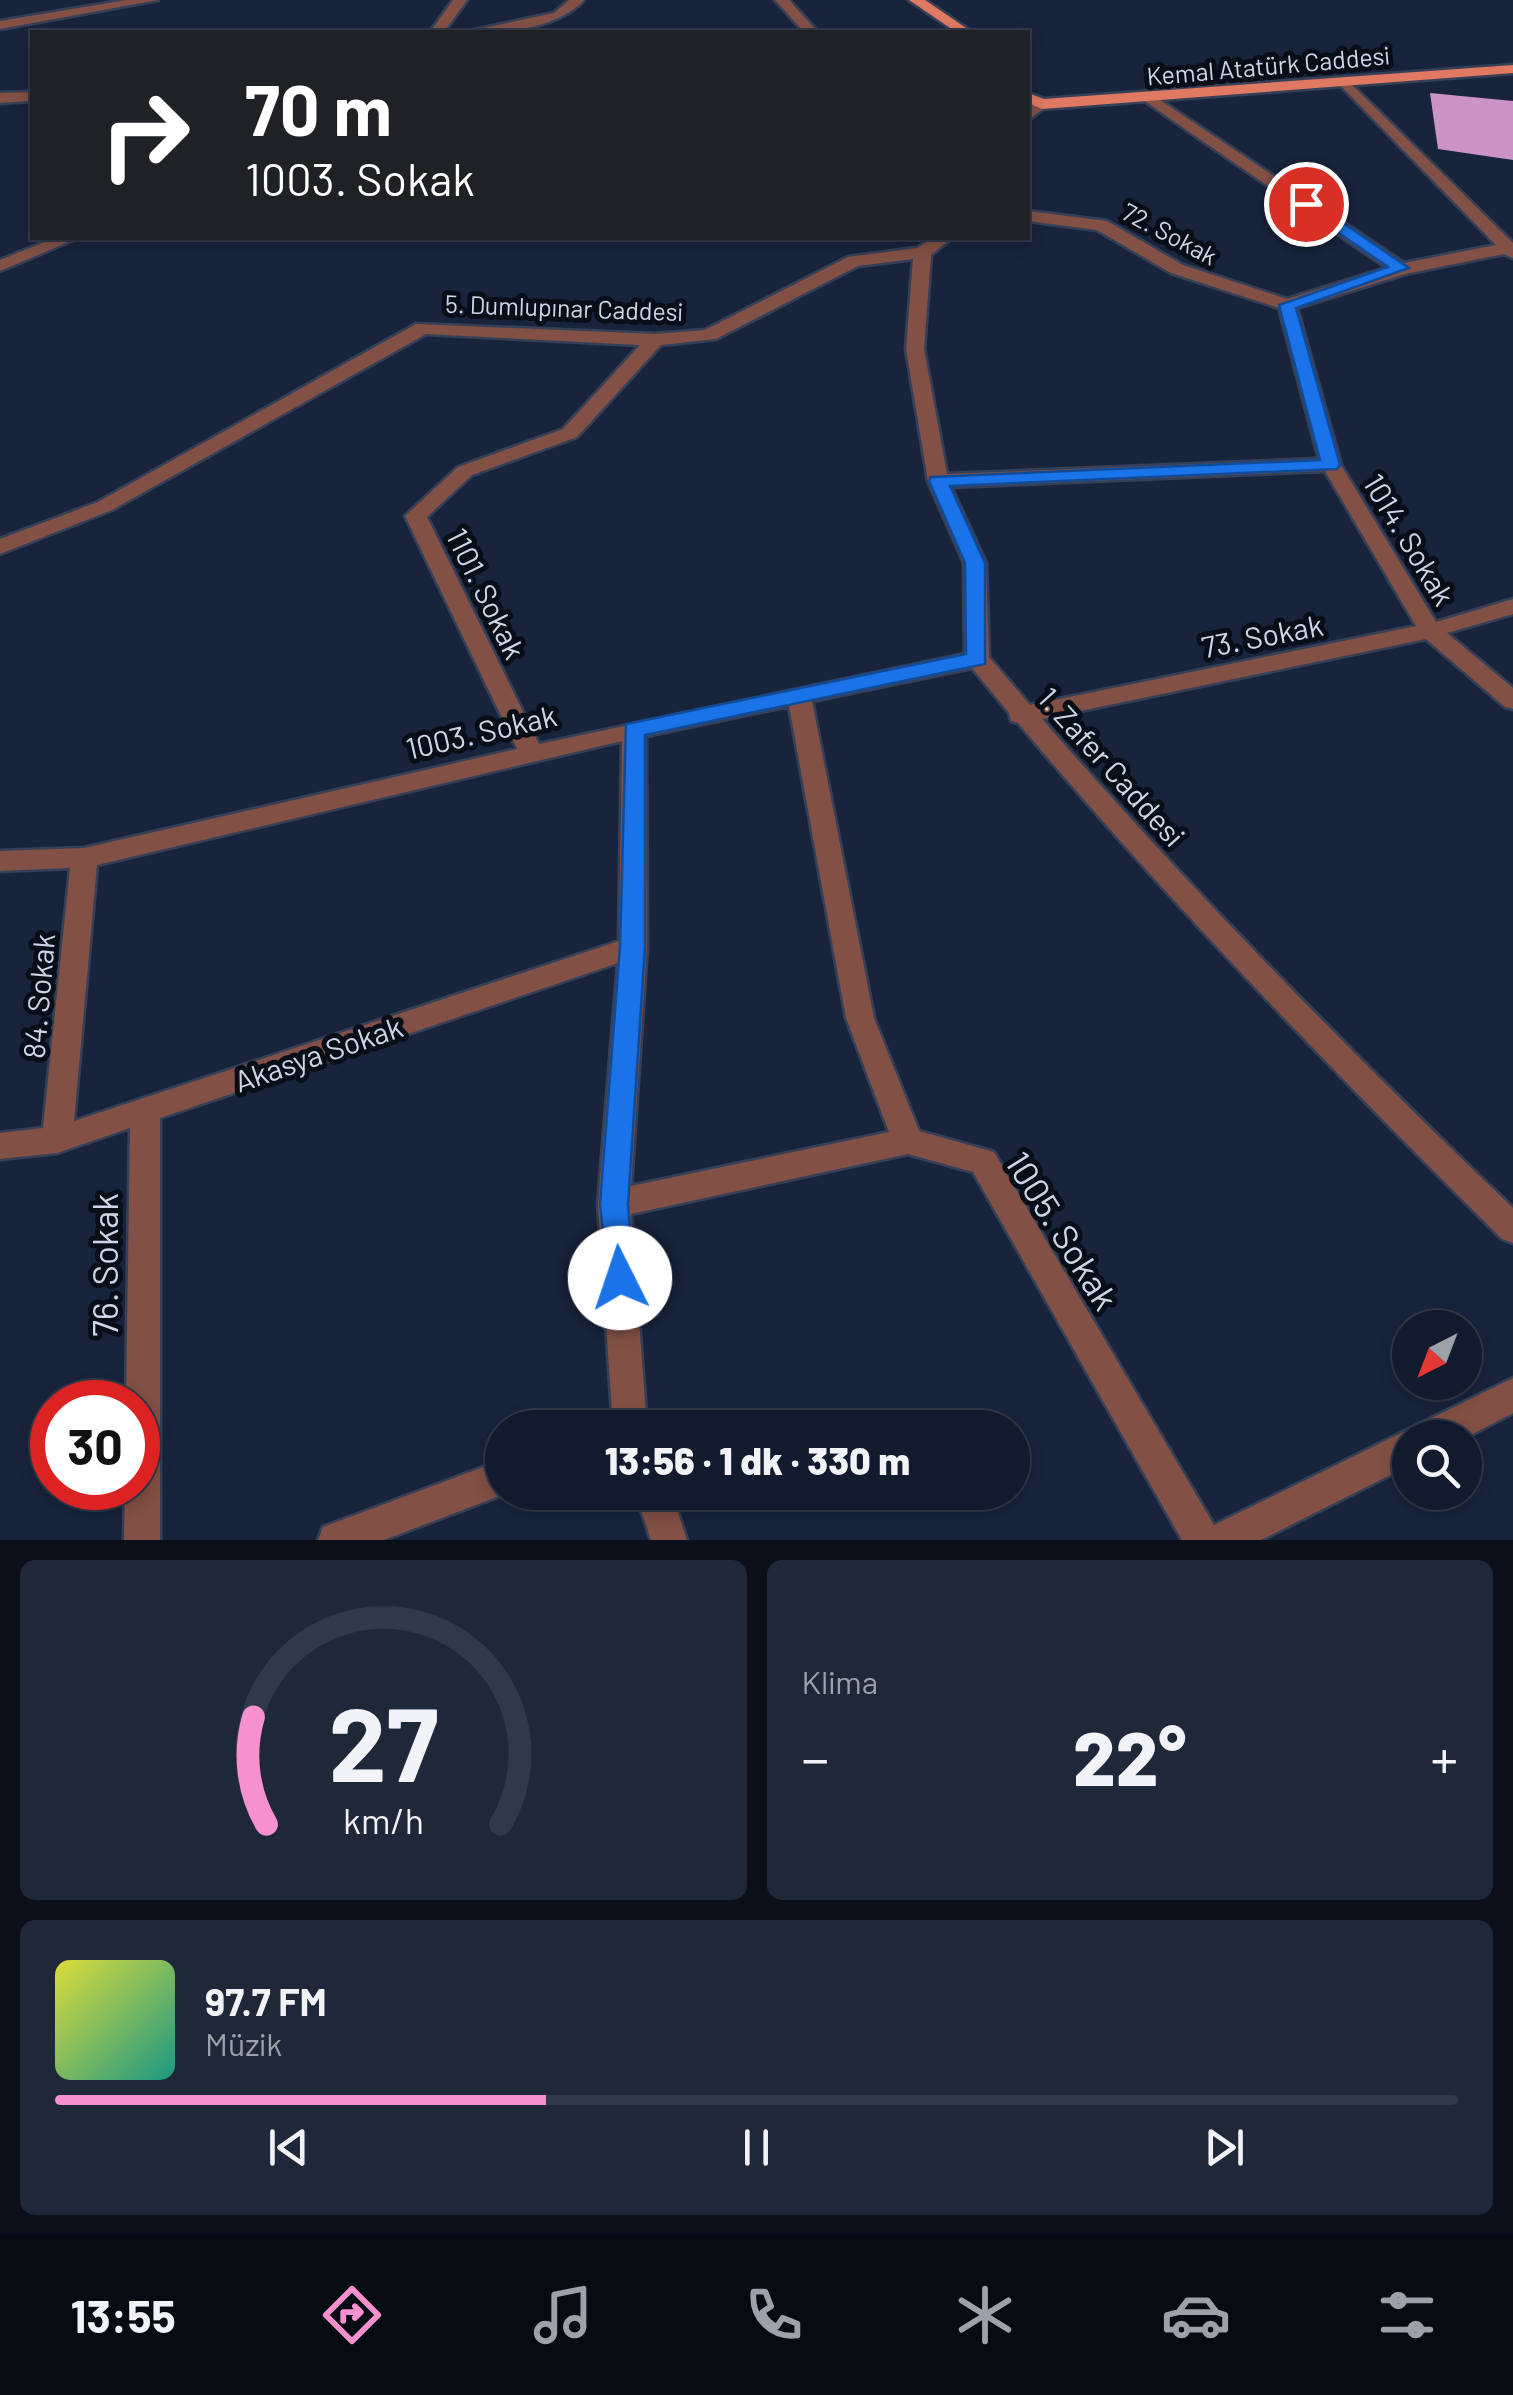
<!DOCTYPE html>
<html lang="tr">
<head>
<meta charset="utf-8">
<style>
  :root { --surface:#121b2d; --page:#1f2839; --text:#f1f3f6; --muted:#9ca1aa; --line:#313949; --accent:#f690cf }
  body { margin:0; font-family:Barlow,sans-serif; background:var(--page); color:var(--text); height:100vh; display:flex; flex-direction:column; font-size:38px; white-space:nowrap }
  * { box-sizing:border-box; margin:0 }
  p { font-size:32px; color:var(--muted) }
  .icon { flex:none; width:55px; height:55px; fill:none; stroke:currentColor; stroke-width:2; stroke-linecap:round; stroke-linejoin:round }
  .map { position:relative; height:1540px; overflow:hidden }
  .panel { display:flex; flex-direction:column; gap:20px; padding:20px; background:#0a0f19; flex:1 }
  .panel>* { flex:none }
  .banner { position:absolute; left:30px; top:30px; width:1000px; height:210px; border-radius:0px; box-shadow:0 5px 15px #0003,0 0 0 2px var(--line); background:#202124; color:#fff; overflow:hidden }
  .needle { width:65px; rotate:222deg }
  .buttons { position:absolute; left:1392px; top:1310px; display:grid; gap:20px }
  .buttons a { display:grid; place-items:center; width:90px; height:90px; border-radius:50%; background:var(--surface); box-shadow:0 5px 15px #0003,0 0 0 2px var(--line); font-size:50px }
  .speed { position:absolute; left:30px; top:1380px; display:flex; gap:20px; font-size:50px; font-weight:700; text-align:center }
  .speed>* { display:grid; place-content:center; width:130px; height:130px; border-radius:50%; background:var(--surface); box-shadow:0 5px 15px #0003,0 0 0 2px var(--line); line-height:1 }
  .speed .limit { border:15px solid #d22; background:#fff; color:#111 }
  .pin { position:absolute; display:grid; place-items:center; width:85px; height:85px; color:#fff; margin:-42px; border:5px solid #fff; border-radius:50%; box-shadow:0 2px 10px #0007 }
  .me { position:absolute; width:110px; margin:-55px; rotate:356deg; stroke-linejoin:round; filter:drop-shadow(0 0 8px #0008) }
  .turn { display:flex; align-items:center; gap:35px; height:210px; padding:0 50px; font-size:45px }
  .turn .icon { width:130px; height:130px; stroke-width:2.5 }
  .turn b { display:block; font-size:70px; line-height:85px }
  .big { font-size:75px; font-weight:800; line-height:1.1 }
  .panel .widget { flex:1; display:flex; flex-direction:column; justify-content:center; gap:15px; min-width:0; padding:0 35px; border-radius:15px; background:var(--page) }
  .panel .dial { align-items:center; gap:0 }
  .dial svg { height:260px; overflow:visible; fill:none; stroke:var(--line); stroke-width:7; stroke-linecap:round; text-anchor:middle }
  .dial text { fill:var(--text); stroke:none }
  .song { display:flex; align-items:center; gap:30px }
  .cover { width:120px; height:120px; border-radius:15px; background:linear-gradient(135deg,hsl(60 70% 55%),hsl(170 70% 35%)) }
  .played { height:10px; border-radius:5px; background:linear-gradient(90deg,var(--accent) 35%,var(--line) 35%) }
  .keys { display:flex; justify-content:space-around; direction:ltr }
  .heat { display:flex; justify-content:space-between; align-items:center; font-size:55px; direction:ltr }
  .panel .tiles { flex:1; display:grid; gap:20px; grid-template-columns:1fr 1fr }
  .widget:last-child { grid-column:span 2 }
  .trip { position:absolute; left:485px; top:1410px; width:545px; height:100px; border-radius:50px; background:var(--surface); box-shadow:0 5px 15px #0003,0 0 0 2px var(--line); font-weight:800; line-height:100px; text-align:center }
  .tab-bar { display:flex; height:160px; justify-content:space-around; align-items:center; background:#070b12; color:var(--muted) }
  .tab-bar .icon { width:70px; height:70px }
  .tab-bar .current { color:var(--accent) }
  .tab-bar b { font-size:45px; color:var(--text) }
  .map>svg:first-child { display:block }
  .building { fill:#cb93c6 }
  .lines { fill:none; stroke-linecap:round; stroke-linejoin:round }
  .minor-casing { stroke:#354057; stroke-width:5 }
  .major-casing { stroke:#354057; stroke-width:5 }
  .minor { fill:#825045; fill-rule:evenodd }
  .major { fill:#df7961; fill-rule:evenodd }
  .route { fill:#1a73e8; stroke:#114b97; stroke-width:2.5 }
  .labels { text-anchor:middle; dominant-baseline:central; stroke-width:10; stroke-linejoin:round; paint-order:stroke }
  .far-street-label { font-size:25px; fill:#cdd6e6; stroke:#080e18 }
  .street-label { font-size:30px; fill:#cdd6e6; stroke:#080e18 }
  .near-street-label { font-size:35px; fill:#cdd6e6; stroke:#080e18 }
</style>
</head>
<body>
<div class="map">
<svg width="1513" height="1540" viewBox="0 0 1513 1540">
  <rect width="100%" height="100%" fill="#18243c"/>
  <path class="building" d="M1430,93L1513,101V160L1438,149Z"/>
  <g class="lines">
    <g class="minor-casing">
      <path id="minor" d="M126,0H158L0,29V21Z
        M453,0H467L444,32H430Z
        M569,0H584C557,29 503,34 465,32L554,13Z
        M775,0H789L818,32H804Z
        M1344,77L1513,243V258L1504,254L1405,274L1297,308L1341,465L1436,622L1513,599V614L1447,633L1513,688V709L1505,707L1426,639L1042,719C1191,890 1349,1051 1513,1208V1243L1502,1239C1334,1073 1170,903 1018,723L1011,721L1009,713L972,668L812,701L874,1018L919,1131L994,1152L1214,1525L1513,1378V1413L1465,1438H1410V1465L1261,1540H1182L973,1172L908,1154L631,1214L647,1428H613L598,1204L618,963L160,1118V1540H124L125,1488H138V1402H126L130,1128L57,1153L0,1159V1133L43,1128L70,868L0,871V851L84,848L517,749L405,516L458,467L563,429L640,345L426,334L112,510L0,554V539L98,502L416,324L655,334L705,330L848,257L917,248L933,238H952L931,255L924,349L947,474L1319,459L1279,308L1171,273L1097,230L1028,221V211L1107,221L1183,265L1287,299L1387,268L1143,100V94L1148,92L1404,263L1496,245L1339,84L1337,81ZM913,259L906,349L928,481L964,563L965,654L539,744L427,517L472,475L577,437L661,345L716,339L858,266ZM1325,471L1416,626L1030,705L989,657L986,563L951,487ZM789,706L846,1018L889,1132L631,1186L647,947L646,736ZM622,741L619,941L74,1121L97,865Z
        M0,93L32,92V101L0,103Z
        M1037,101L1050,104L1028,120V109Z
        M55,238H78L0,271V260Z
        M502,1460V1492H510L384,1540H318L323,1527Z
        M635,1492H671L687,1540H651Z"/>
    </g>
    <g class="major-casing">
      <path id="major" d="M909,0H925L972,32H956Z
        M1513,65V73L1042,109L1028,103V93L1044,99Z"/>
    </g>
    <use href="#minor" class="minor"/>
    <use href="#major" class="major"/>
  </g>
  <path class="route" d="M1301,201H1311L1409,268L1296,308L1340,465L1337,469L950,486L985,563V664L645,735V947L628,1204L634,1278L630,1288L620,1292L609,1288L600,1204L620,947L626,724L966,654L965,563L929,481L931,477L1320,460L1279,305L1388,267L1301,207Z"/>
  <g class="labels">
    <g class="far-street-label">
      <text transform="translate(1268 65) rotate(-5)">Kemal Atatürk Caddesi</text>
      <text transform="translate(1170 233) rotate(28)">72. Sokak</text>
      <text transform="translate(564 307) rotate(2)">5. Dumlupınar Caddesi</text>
    </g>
    <g class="street-label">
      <text transform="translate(1410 539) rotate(59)">1014. Sokak</text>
      <text transform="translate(487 593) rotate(64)">1101. Sokak</text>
      <text transform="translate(1262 635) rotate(-11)">73. Sokak</text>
      <text transform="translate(481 731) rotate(-13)">1003. Sokak</text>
      <text transform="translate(1112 766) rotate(48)">1. Zafer Caddesi</text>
      <text transform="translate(38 996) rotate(-85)">84. Sokak</text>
      <text transform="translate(318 1053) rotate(-19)">Akasya Sokak</text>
    </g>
    <g class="near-street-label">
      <text transform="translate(1063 1230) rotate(58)">1005. Sokak</text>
      <text transform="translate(104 1265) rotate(-90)">76. Sokak</text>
    </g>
  </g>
</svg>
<div class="buttons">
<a><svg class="needle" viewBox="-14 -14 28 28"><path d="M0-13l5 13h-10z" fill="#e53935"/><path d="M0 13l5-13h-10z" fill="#9ca1aa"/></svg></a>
<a><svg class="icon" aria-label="search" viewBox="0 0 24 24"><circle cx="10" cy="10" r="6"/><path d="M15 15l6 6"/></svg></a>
</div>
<div class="speed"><div class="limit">30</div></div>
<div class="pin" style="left:1306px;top:204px;background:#d93025"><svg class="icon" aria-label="arrive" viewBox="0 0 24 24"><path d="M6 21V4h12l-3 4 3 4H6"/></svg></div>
<svg class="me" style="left:620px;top:1278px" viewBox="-20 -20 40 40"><circle r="19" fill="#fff"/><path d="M0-13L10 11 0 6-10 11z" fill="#1a73e8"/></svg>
<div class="trip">13:56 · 1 dk · 330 m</div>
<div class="banner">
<div class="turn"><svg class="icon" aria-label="right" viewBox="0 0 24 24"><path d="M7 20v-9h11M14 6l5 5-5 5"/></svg><div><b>70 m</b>1003. Sokak</div></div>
</div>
</div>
<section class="panel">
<div class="tiles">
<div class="widget dial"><svg viewBox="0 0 100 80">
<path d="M14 69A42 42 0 1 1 86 69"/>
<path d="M14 69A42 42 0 0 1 10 36" stroke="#f690cf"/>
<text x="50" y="56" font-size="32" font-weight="700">27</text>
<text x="50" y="72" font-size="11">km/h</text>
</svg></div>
<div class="widget"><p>Klima</p>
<div class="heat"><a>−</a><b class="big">22°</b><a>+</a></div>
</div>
<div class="widget">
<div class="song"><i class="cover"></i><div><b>97.7 FM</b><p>Müzik</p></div></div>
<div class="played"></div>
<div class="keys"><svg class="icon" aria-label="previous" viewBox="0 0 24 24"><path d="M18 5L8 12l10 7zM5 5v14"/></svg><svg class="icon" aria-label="pause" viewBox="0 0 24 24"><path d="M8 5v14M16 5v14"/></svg><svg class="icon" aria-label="next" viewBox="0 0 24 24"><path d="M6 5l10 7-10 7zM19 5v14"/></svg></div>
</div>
</div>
</section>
<nav class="tab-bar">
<b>13:55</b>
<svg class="icon current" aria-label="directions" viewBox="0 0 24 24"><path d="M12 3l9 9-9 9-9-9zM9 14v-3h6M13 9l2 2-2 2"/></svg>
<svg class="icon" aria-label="music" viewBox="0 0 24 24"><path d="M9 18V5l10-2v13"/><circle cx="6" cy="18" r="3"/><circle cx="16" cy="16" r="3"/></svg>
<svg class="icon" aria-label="phone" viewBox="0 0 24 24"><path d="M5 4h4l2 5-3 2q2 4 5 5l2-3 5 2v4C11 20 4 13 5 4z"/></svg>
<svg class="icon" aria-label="climate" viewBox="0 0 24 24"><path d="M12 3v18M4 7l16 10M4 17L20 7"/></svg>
<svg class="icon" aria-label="car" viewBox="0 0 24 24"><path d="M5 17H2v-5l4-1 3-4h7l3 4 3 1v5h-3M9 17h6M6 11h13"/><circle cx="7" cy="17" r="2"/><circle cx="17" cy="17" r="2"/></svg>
<svg class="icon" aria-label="filters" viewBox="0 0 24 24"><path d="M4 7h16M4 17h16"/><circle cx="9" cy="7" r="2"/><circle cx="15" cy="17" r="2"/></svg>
</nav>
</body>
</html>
